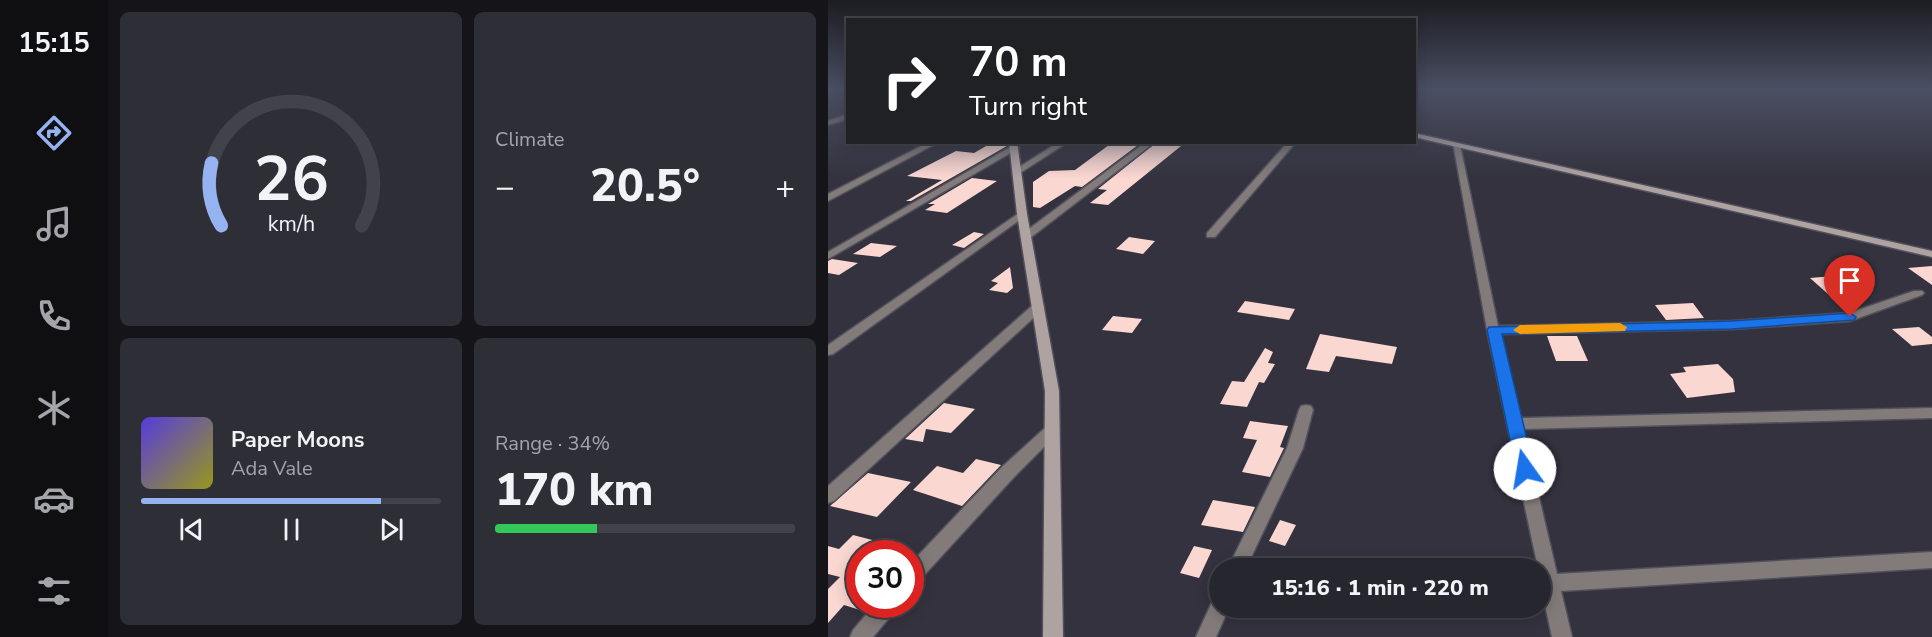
<!DOCTYPE html>
<html lang="en">
<head>
<meta charset="utf-8">
<style>
  :root { --surface:#26262e; --page:#2e2e36; --text:#f1f3f6; --muted:#a4a5aa; --line:#42434a; --accent:#95b2f1 }
  body { margin:0; font-family:"Nunito Sans",sans-serif; background:var(--page); color:var(--text); height:100vh; display:flex; flex-direction:column; font-size:22px; white-space:nowrap }
  * { box-sizing:border-box; margin:0 }
  p { font-size:20px; color:var(--muted) }
  .icon { flex:none; width:33px; height:33px; fill:none; stroke:currentColor; stroke-width:2; stroke-linecap:round; stroke-linejoin:round }
  .map { position:relative; flex:1; overflow:hidden }
  .details { display:flex; flex-direction:column; gap:12px; padding:12px; background:#151519; width:720px }
  .details>* { flex:none }
  .top-card { position:absolute; left:18px; top:18px; width:570px; height:126px; border-radius:0px; box-shadow:0 3px 15px #0003,0 0 0 2px var(--line); background:#202124; color:#fff; overflow:hidden }
  .speed { position:absolute; left:18px; top:540px; display:flex; gap:12px; font-size:30px; font-weight:700; text-align:center }
  .speed>* { display:grid; place-content:center; width:78px; height:78px; border-radius:50%; background:var(--surface); box-shadow:0 3px 15px #0003,0 0 0 2px var(--line); line-height:1 }
  .speed .limit { border:9px solid #d22; background:#fff; color:#111 }
  .pin { position:absolute; display:grid; place-items:center; width:51px; height:51px; color:#fff; margin:-62px -26px; border-radius:50% 50% 50% 0; rotate:-45deg; box-shadow:0 0 6px #0007 }
  .pin .icon { rotate:45deg }
  .me { position:absolute; width:66px; margin:-33px; rotate:347deg; stroke-linejoin:round; filter:drop-shadow(0 0 4px #0008) }
  .turn { display:flex; align-items:center; gap:21px; height:126px; padding:0 24px; font-size:27px }
  .turn .icon { width:78px; height:78px; stroke-width:2.5 }
  .turn b { display:block; font-size:42px; line-height:51px }
  .big { font-size:45px; font-weight:800; line-height:1.1 }
  .details .card { flex:1; display:flex; flex-direction:column; justify-content:center; gap:9px; min-width:0; padding:0 21px; border-radius:9px; background:var(--page) }
  .details .dial { align-items:center; gap:0 }
  .dial svg { height:156px; overflow:visible; fill:none; stroke:var(--line); stroke-width:7; stroke-linecap:round; text-anchor:middle }
  .dial text { fill:var(--text); stroke:none }
  .song { display:flex; align-items:center; gap:18px }
  .cover { width:72px; height:72px; border-radius:9px; background:linear-gradient(135deg,hsl(250 70% 55%),hsl(60 70% 35%)) }
  .played { height:6px; border-radius:3px; background:linear-gradient(90deg,var(--accent) 80%,var(--line) 80%) }
  .keys { display:flex; justify-content:space-around; direction:ltr }
  .heat { display:flex; justify-content:space-between; align-items:center; font-size:33px; direction:ltr }
  .charge { height:9px; border-radius:4px; background:linear-gradient(90deg,#34c759 34%,var(--line) 0) }
  .details .tiles { flex:1; display:grid; gap:12px; grid-template-columns:repeat(2,1fr) }
  .trip { position:absolute; left:381px; top:558px; width:342px; height:60px; border-radius:30px; background:var(--surface); box-shadow:0 3px 15px #0003,0 0 0 2px var(--line); font-weight:800; line-height:60px; text-align:center }
  main { display:flex; flex:1; min-height:0 }
  .menu { display:flex; flex-direction:column; width:108px; justify-content:space-around; align-items:center; background:#0f0f12; color:var(--muted) }
  .menu .icon { width:42px; height:42px }
  .menu .active { color:var(--accent) }
  .menu b { font-size:27px; color:var(--text) }
  .map>svg:first-child { display:block }
  .building { fill:#fbd7d1 }
  .lines { fill:none; stroke-linecap:round; stroke-linejoin:round }
  .street-casing { stroke:#51505c; stroke-width:3 }
  .secondary-casing { stroke:#51505c; stroke-width:3 }
  .street { fill:#827b7a; fill-rule:evenodd }
  .secondary { fill:#afa3a2; fill-rule:evenodd }
  .route { fill:#1a73e8; stroke:#114b97; stroke-width:1.5 }
  .slow { fill:#f59e0b }
</style>
</head>
<body>
<main>
<nav class="menu">
<b>15:15</b>
<svg class="icon active" aria-label="directions" viewBox="0 0 24 24"><path d="M12 3l9 9-9 9-9-9zM9 14v-3h6M13 9l2 2-2 2"/></svg>
<svg class="icon" aria-label="music" viewBox="0 0 24 24"><path d="M9 18V5l10-2v13"/><circle cx="6" cy="18" r="3"/><circle cx="16" cy="16" r="3"/></svg>
<svg class="icon" aria-label="phone" viewBox="0 0 24 24"><path d="M5 4h4l2 5-3 2q2 4 5 5l2-3 5 2v4C11 20 4 13 5 4z"/></svg>
<svg class="icon" aria-label="climate" viewBox="0 0 24 24"><path d="M12 3v18M4 7l16 10M4 17L20 7"/></svg>
<svg class="icon" aria-label="car" viewBox="0 0 24 24"><path d="M5 17H2v-5l4-1 3-4h7l3 4 3 1v5h-3M9 17h6M6 11h13"/><circle cx="7" cy="17" r="2"/><circle cx="17" cy="17" r="2"/></svg>
<svg class="icon" aria-label="filters" viewBox="0 0 24 24"><path d="M4 7h16M4 17h16"/><circle cx="9" cy="7" r="2"/><circle cx="15" cy="17" r="2"/></svg>
</nav>
<section class="details">
<div class="tiles">
<div class="card dial"><svg viewBox="0 0 100 80">
<path d="M14 69A42 42 0 1 1 86 69"/>
<path d="M14 69A42 42 0 0 1 9 37" stroke="#95b2f1"/>
<text x="50" y="56" font-size="32" font-weight="700">26</text>
<text x="50" y="72" font-size="11">km/h</text>
</svg></div>
<div class="card"><p>Climate</p>
<div class="heat"><a>−</a><b class="big">20.5°</b><a>+</a></div>
</div>
<div class="card">
<div class="song"><i class="cover"></i><div><b>Paper Moons</b><p>Ada Vale</p></div></div>
<div class="played"></div>
<div class="keys"><svg class="icon" aria-label="previous" viewBox="0 0 24 24"><path d="M18 5L8 12l10 7zM5 5v14"/></svg><svg class="icon" aria-label="pause" viewBox="0 0 24 24"><path d="M8 5v14M16 5v14"/></svg><svg class="icon" aria-label="next" viewBox="0 0 24 24"><path d="M6 5l10 7-10 7zM19 5v14"/></svg></div>
</div>
<div class="card"><p>Range · 34%</p><b class="big">170 km</b><div class="charge"></div></div>
</div>
</section>
<div class="map">
<svg width="1104" height="637" viewBox="0 0 1104 637">
  <rect width="100%" height="100%" fill="#33323e"/>
  <path class="building" d="M165,142H179V146L83,201H78L114,180L79,176L128,151L146,153Z
    M285,142H314L254,187L247,186L212,208L205,207V182L221,171L247,170Z
    M329,142H358L280,205L262,203L279,190L270,189Z
    M144,178L169,181L119,213L97,210L107,204H100Z
    M146,232L156,234L136,248L124,245Z
    M301,237L327,241L315,254L288,249Z
    M43,243L69,246L52,257L25,254Z
    M4,259L30,263L11,275L0,273V261Z
    M1104,266V285L1080,268Z
    M182,267L185,288L179,293L161,290L170,283L163,281Z
    M1006,276L1025,293L1000,294L982,278Z
    M417,301L467,309L461,320L409,312Z
    M865,303L876,318L838,320L827,305Z
    M285,316L314,319L304,333L274,330Z
    M1091,327L1104,337V344L1084,346L1064,329Z
    M492,334L569,347L564,364L508,356L501,372L478,369Z
    M719,336H749L760,361H728Z
    M437,348L445,352L440,363L447,364L436,383L431,382L419,407L392,404L404,381L416,382Z
    M890,364L905,379L907,392L859,398L842,374L858,372L855,367Z
    M116,403L147,409L123,433L98,429L95,442L77,439Z
    M422,421L460,426L452,447L456,448L442,477L414,472L429,440L415,438Z
    M148,459L173,465L134,506L85,490L109,466L135,473Z
    M40,473L83,482L49,517L2,506Z
    M385,500L427,507L415,532L373,525Z
    M452,520L468,525L457,546L441,541Z
    M25,535L79,549V554H32V610L16,605L0,623V589L12,577L0,574V546L11,549Z
    M366,546L384,550L371,578L352,573Z"/>
  <g class="lines">
    <g class="street-casing">
      <path id="street" d="M20,114V119L0,125V121Z
        M101,142H111L0,201V194Z
        M231,142H240L192,173L185,171Z
        M318,142H327L202,238H194V234Z
        M460,142H468L387,237H379V233Z
        M625,143L632,145L670,326L904,321L1021,313L1086,291H1094L1096,293L1094,295L1022,321L904,329L672,334L692,418L1104,408V418L695,429L729,574L1104,552V568L733,591L744,637H724L712,582V568H710L659,330Z
        M184,146L191,148L0,259V252Z
        M194,211L199,214L197,216L5,354L0,355V345Z
        M210,303L214,304L216,307L214,310L6,501L0,503V486L206,304Z
        M478,405L483,406L485,410L475,448L418,568H400L459,448L471,410L473,406Z
        M223,425L228,427L230,431L228,435L187,476L88,584L82,587V564L175,466L218,427Z
        M392,598V608H401L388,637H368L385,600Z
        M47,604H69L67,611L45,637H22L25,630Z"/>
    </g>
    <g class="secondary-casing">
      <path id="secondary" d="M586,133L1104,251V257L586,137Z
        M181,142H189L199,214L231,391L235,637H215L217,391L189,214Z"/>
    </g>
    <use href="#street" class="street"/>
    <use href="#secondary" class="secondary"/>
  </g>
  <linearGradient id="sky" x2="0" y2="1"><stop stop-color="#1c1c22"/><stop offset="0.5" stop-color="#4a4f63"/><stop offset="1" stop-color="#4a4f63" stop-opacity="0"/></linearGradient>
  <rect width="1104" height="178" fill="url(#sky)"/>
  <path class="route" d="M1022,313L1028,317L1026,320L904,329L674,334L706,469L704,474L697,477L691,474L688,469L659,330L661,327L904,321Z"/>
  <path class="slow" d="M792,323L799,327L797,331L692,334L685,330L692,325Z"/>
</svg>
<div class="speed"><div class="limit">30</div></div>
<div class="pin" style="left:1022px;top:317px;background:#d93025"><svg class="icon" aria-label="arrive" viewBox="0 0 24 24"><path d="M6 21V4h12l-3 4 3 4H6"/></svg></div>
<svg class="me" style="left:697px;top:469px" viewBox="-20 -20 40 40"><circle r="19" fill="#fff"/><path d="M0-13L10 11 0 6-10 11z" fill="#1a73e8"/></svg>
<div class="trip">15:16 · 1 min · 220 m</div>
<div class="top-card">
<div class="turn"><svg class="icon" aria-label="right" viewBox="0 0 24 24"><path d="M7 20v-9h11M14 6l5 5-5 5"/></svg><div><b>70 m</b>Turn right</div></div>
</div>
</div>
</main>
</body>
</html>
